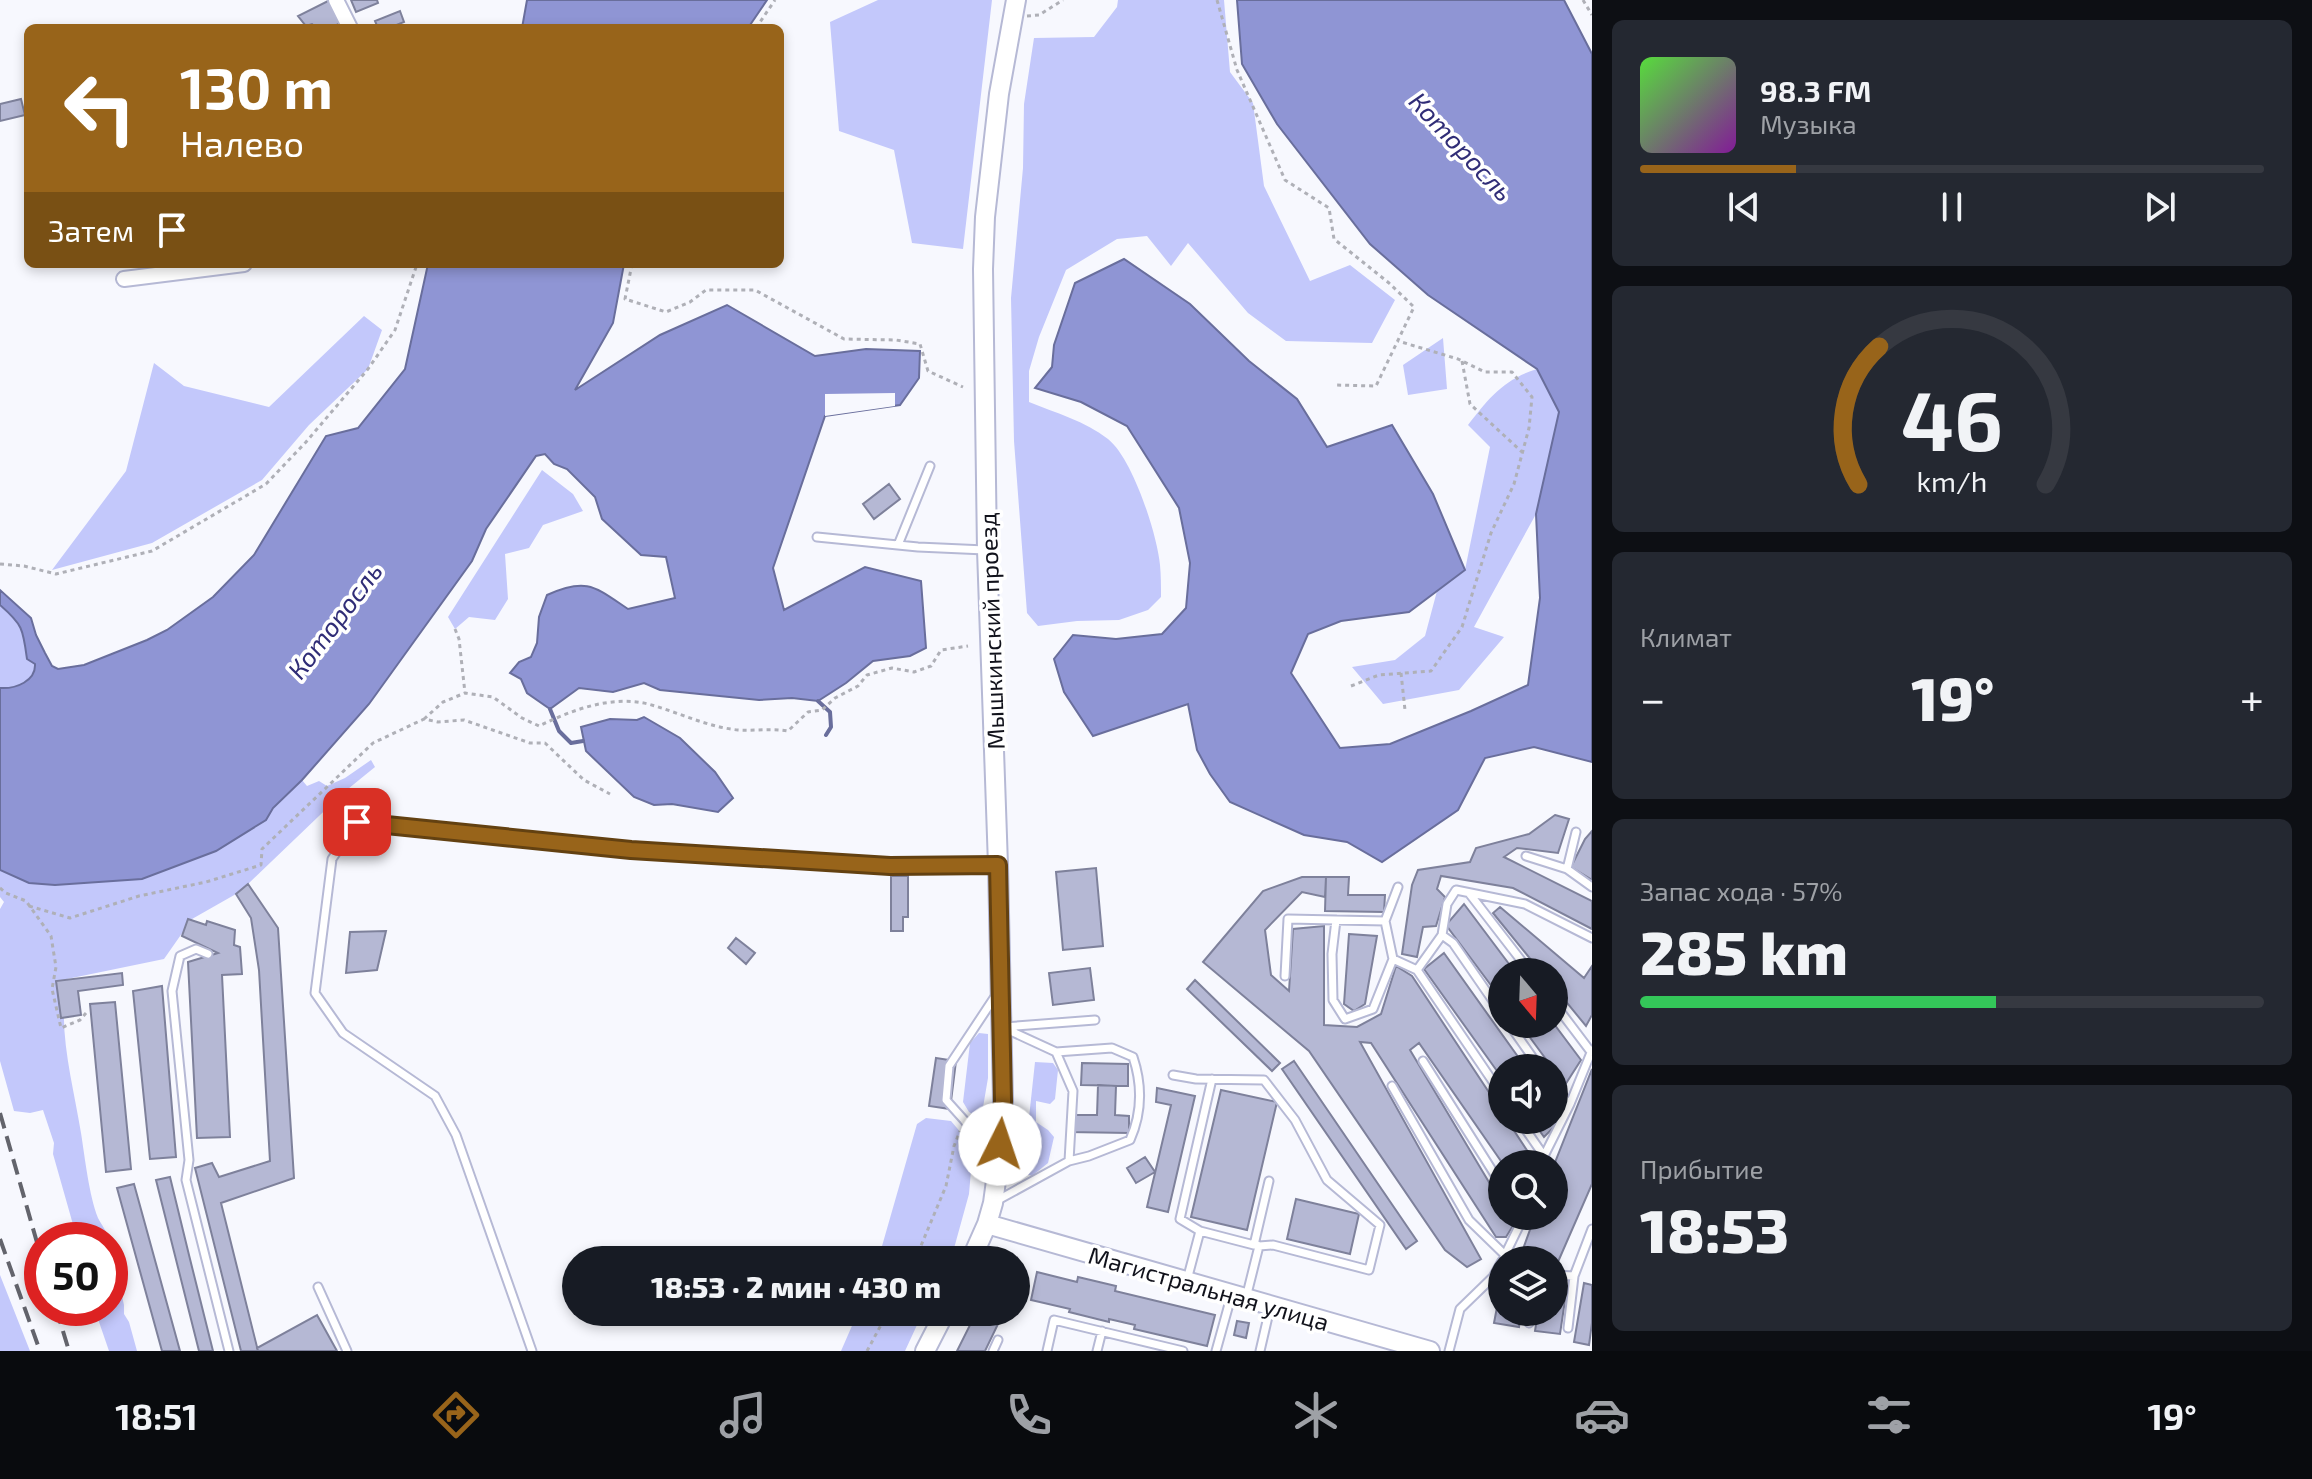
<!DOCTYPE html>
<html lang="ru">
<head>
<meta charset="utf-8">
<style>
  :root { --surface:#171b24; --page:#242831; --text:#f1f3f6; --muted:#9ea1a6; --line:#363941; --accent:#98641a }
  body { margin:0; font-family:"Exo 2",sans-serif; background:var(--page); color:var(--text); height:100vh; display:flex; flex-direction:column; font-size:30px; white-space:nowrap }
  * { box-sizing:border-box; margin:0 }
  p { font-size:26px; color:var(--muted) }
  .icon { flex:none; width:44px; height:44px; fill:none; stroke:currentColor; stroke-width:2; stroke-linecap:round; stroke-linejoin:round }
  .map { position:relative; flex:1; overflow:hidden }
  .sheet { display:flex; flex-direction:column; gap:20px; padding:20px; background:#0d0f14; width:720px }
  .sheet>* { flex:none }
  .banner { position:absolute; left:24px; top:24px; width:760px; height:244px; border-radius:12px; box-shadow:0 4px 12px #0003; background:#98641a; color:#fff; overflow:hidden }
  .needle { width:52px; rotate:161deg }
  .tools { position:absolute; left:1488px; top:958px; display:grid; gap:16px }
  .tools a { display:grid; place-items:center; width:80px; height:80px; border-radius:50%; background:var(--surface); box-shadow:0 4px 12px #0003; font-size:40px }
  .speed { position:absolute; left:24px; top:1222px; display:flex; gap:16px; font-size:40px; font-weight:700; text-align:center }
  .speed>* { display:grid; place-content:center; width:104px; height:104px; border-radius:50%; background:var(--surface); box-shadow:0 4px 12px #0003; line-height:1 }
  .speed .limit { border:12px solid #d22; background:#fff; color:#111 }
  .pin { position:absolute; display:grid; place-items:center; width:68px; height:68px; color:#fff; margin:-34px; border-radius:16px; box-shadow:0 4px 12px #0006 }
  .me { position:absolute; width:88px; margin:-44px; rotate:4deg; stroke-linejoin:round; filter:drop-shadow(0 0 6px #0008) }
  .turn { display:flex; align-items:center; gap:28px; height:168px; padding:0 24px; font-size:36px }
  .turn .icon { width:104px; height:104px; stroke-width:2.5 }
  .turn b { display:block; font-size:56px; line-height:68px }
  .then { display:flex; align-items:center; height:76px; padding:0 24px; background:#0003; gap:16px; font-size:30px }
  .big { font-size:60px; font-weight:800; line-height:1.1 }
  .sheet .widget { flex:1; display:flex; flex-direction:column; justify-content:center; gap:12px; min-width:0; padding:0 28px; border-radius:12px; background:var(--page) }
  .sheet .dial { align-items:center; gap:0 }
  .dial svg { height:208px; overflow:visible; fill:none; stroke:var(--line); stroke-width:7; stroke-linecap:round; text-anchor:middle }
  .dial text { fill:var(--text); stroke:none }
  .song { display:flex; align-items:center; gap:24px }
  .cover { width:96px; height:96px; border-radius:12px; background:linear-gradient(135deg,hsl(110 70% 55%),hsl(290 70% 35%)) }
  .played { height:8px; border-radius:4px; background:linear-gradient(90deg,var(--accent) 25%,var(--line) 25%) }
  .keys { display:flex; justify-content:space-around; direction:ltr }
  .heat { display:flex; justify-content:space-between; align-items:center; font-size:44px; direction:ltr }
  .charge { height:12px; border-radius:6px; background:linear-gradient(90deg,#34c759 57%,var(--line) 0) }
  .trip { position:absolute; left:562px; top:1246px; width:468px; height:80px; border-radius:40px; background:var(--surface); box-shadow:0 4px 12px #0003; font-weight:800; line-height:80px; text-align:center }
  .dock { display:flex; height:128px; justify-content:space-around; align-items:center; background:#090b0e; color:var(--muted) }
  .dock .icon { width:56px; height:56px }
  .dock .on { color:var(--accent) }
  .dock b { font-size:36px; color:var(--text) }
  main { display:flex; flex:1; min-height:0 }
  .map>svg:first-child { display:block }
  .green { fill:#c3c8fb }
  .water { fill:#8f95d4; stroke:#696e9c; stroke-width:2 }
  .pier { fill:#f7f8fe }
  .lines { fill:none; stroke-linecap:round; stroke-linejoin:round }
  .stream { stroke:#696e9c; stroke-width:4 }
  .building { fill:#b5b8d4; stroke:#7e819b; stroke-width:2 }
  .lane-casing { stroke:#b6b9d5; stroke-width:11 }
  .street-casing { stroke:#b6b9d5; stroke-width:18 }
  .secondary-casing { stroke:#b6b9d5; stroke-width:22 }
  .path { stroke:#afb0b7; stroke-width:3; stroke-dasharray:4 4; stroke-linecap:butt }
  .lane { stroke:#fff; stroke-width:7 }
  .street { stroke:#fff; stroke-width:14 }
  .secondary { stroke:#fff; stroke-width:18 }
  .rail { stroke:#63646c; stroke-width:4; stroke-dasharray:16 8; stroke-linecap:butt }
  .route-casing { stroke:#634111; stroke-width:20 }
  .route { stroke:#98641a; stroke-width:14 }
  .labels { text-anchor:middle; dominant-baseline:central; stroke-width:7; stroke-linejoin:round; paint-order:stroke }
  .street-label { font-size:24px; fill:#11121b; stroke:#fff }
  .water-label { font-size:26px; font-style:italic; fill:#302d77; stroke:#fff }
</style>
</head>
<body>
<main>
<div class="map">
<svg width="1592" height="1351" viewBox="0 0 1592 1351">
  <rect width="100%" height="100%" fill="#f7f8fe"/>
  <path class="green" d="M878,0H992L963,249L912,243L894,150L839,131L830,22Z
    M1118,0H1224L1230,72L1253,103L1264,186L1310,281L1350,265L1395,300L1372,343L1286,341L1248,313L1188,243L1171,266L1147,236L1117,239L1066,270L1039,337L1029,371V402C1056,413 1085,421 1108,439C1133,459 1157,534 1160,565C1161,576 1161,586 1161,597L1148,610L1119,620L1077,621L1038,626L1027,613L1014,441L1011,298L1023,168L1024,104L1034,38L1094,37L1117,7Z
    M364,316L382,330L368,369L309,425L262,480L152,543L52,570L126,471L154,363L184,386L269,407Z
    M1443,338L1447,389L1408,395L1403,365Z
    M1537,369L1559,412L1536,514L1474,627L1504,637L1459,690L1383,704L1352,667L1395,660L1425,636L1437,591L1465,570L1490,447L1468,425C1488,399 1504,379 1537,369Z
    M542,470L573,494L583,511L543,525L529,548L505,554L508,599L495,620L469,617L455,629L448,617Z
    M0,605C23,625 23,629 27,658L35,664C35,681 16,689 0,688Z
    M371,760L375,767L343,793L248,884L236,894L192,919L164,959L67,979C57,1029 73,1083 81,1133C85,1158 89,1195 98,1218C102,1226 107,1231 109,1240H82L74,1228L53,1154L54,1143L43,1110L30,1113L14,1111L0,1061V909L4,902L0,897V870L29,883L55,885L142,879L216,851L266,820L273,808L302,780L307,786L319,781L327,786L345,778Z
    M979,1033L988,1034V1078L981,1119L969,1112L963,1102L970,1043Z
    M1035,1062L1053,1063L1058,1070L1055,1099L1050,1104L1036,1101V1122L1048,1130L1054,1137L1048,1163L1032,1176L1023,1173Z
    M926,1118L951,1121L973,1147L969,1194L953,1252L949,1260H878L917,1124Z
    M110,1244L124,1305V1314L129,1322L137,1351H109L98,1319L103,1308H110Z
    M0,1275L30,1351H0Z
    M858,1312H923L905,1351H841Z"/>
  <path class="water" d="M527,0H767L748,28H522Z
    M1237,0H1564L1592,54V762L1534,747L1485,758L1458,810L1382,862L1347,842L1304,835L1230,802L1210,774L1197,750L1188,704L1093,736L1064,692L1054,659L1073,635L1116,639L1162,634L1186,608L1190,563L1179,508L1127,426L1081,402L1035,388L1052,367L1054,345L1075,283L1124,259L1190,304L1249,361L1297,399L1327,447L1392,425L1433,494L1465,570L1409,612L1341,621L1308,634L1291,673L1340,748L1390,744L1471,711L1528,685L1540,598L1536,514L1559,412L1537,369L1428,295L1370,244L1277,124L1242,64Z
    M428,264H624L613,323L575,390L660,335L727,305L815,356L866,349L920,351L919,378L900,405L825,416L773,568L784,610L865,567L921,581L926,648L910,656L873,661L846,683L818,701L792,698L759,700L660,690L644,683L613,692L579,688L550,709L527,693L521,679L510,673L519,662L531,657L537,643L539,617L547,595C587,577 595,587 628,609L675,598L666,557L641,555L602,519L595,497L567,469L554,464L545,454L536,456L486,529L472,561L369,704L302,780L273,808L266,820L216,851L142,879L55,885L29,883L0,870V688C16,689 36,681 35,664L27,659C23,629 23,625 0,605V590L31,618L36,635L45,653L52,666L58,669L84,665L147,640L167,630L213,597L254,555L326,436L358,428L405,369Z
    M644,717L680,738L715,772L733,798L718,812L672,804L654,805L634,797L586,751L581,727L610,719L637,720Z"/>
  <path class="pier" d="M895,393V406L825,416V394Z"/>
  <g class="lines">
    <path class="stream" d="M818,701L830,712L831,727L826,735
      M550,709L559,731L571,743L583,741"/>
  </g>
  <path class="building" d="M330,0L341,22L332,28H317L312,24L306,26L298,16Z
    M351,0H377L378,3L356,12Z
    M400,11L404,22L389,28H378L375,21Z
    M21,99L25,115L0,121V104Z
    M889,484L900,499L874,519L863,504Z
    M1555,815L1569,819L1558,853L1517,848L1504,857L1592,901V929L1513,888L1441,876L1437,889L1445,897L1436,926L1423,927L1417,957L1402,954L1412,885L1418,870L1470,862L1476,848L1529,834Z
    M1592,831V880L1571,867L1585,839Z
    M1096,868L1103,946L1063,950L1056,872Z
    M891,876H908V917H903V931H891Z
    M1302,877H1326L1325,897L1302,892L1265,930L1271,975L1289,991L1293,929L1324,926V1025L1357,1027L1381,1014L1396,966L1412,976L1502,1112V1120H1507L1536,1164H1503L1419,1043L1410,1050L1502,1204V1216H1509L1514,1224L1506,1237H1496L1371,1043L1360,1042L1481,1259L1467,1267L1445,1250L1309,1051L1203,962L1263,891Z
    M1326,877H1349L1348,895H1385L1384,912L1325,911Z
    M248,884L278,928L294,1178L221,1203L258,1351H241L195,1168L212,1163L219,1177L270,1161L259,970L251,918L236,894Z
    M1464,904L1515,972H1502V1000L1446,925Z
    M1500,907L1584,978L1592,966V1015L1586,1026L1554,987V972H1541L1493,913Z
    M188,919L206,925L207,921L235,930L234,945L240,947L242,974L222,975L230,1137L197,1138L188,962L218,953L182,936Z
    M386,931L377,970L346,973L350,932Z
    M1349,934L1377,936L1365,1004L1354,1011L1344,1004Z
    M736,938L755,953L746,964L728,948Z
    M1444,953L1526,1068H1502V1078L1424,969Z
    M1090,968L1094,1000L1053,1005L1049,973Z
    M122,973L123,985L78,991L81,1015L61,1018L56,981Z
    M1195,980L1280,1063L1272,1071L1187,989Z
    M162,986L176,1157L150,1159L133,991Z
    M115,1002L131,1169L106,1172L90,1004Z
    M1520,1024H1554L1581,1060L1565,1085Z
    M936,1058L956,1061L950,1109L929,1106Z
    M1294,1061L1417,1241L1406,1249L1282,1069Z
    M1082,1063L1128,1064V1086L1081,1085Z
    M1592,1069V1184L1554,1271V1260H1511L1523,1249L1535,1216H1554V1165Z
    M1098,1085L1116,1086L1115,1115L1129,1116V1133L1068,1132L1069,1115H1097Z
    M1157,1088L1195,1096L1168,1212L1147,1207L1171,1105L1156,1102Z
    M1221,1090L1277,1102L1247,1230L1191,1217Z
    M1554,1107L1559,1122L1544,1137L1532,1120H1554Z
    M1145,1157L1155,1172L1136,1183L1127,1168Z
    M170,1177L189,1255L213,1351H199L156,1180Z
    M134,1184L180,1351H162L117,1188Z
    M1296,1199L1359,1214L1350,1254L1287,1239Z
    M1037,1272L1077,1282L1078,1277L1116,1286L1115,1291L1215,1315L1207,1346L1134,1329L1135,1325L1109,1319V1322L1069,1312L1070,1309L1031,1300Z
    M1502,1281V1312H1521L1519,1327L1494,1323Z
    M1584,1283L1592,1285V1323L1589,1345L1574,1342Z
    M1554,1285L1567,1287L1560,1334L1535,1331L1538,1312H1554Z
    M976,1313L998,1324L985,1351H957Z
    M317,1315L337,1351H258L257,1348Z
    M1237,1321L1249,1323L1246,1338L1234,1335Z"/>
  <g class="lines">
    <g class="lane-casing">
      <path id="lane" d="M817,537L918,547L985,550
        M898,545L930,466
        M1526,856L1567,869L1592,887
        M1567,869L1576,832
        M1469,893L1530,972
        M1336,920L1332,954L1333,1000L1345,1019L1373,1009L1393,959
        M1385,921L1398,887
        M208,954L196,949L180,956L172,991L189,1160L186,1180L229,1351
        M1417,970L1442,935
        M1285,976L1288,919L1385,921L1393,959L1417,970L1502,1095
        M1554,1003L1591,1052
        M1502,1014L1453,943L1442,935L1447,904L1456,890L1525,904L1592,938
        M1509,1024L1540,1068
        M1004,1027L1095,1020
        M1056,1052L1112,1048L1133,1057C1142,1084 1142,1113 1130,1140L1089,1156L1069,1161
        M1423,1061L1502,1186
        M1173,1075L1196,1079L1264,1080L1295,1120L1327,1180L1380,1225L1369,1270L1273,1245L1259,1246
        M1392,1086L1469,1220L1505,1255
        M1570,1104L1592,1050
        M1519,1120L1544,1156L1570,1104L1554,1089
        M994,1159L964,1120L946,1100L949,1066L996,995
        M998,1200L1069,1161L1073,1091L1056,1052L1004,1028
        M1200,1231L1180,1219L1212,1079
        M1504,1257L1524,1216
        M1554,1275L1574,1276L1592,1229
        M1187,1280L1200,1231L1254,1245L1269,1181
        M318,1287L347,1351
        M1246,1298L1259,1246L1257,1245
        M1529,1323L1530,1312
        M1568,1328L1574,1276
        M532,1351L456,1135L435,1096L343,1033L315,993L332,859L357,822L631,850L890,866L996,865
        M993,1351L998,1340
        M1047,1351L1054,1320L1183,1351
        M1097,1351L1102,1331
        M1216,1351L1231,1297
        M1260,1351L1270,1308
        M1449,1351L1460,1309L1493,1277L1502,1261"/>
    </g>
    <g class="street-casing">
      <path id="street" d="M336,0L350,28
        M124,279L244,264"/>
    </g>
    <g class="secondary-casing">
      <path id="secondary" d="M987,1224L1430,1351
        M971,1260L987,1224L993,1203L998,1166L1003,1101L998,865L987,550L983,269L985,217L999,94L1016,0
        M925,1351L945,1312"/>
    </g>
    <path class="path" d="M1217,0L1237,70L1285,180L1329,208L1334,239L1389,283L1414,307L1376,386L1335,385
      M1583,0L1592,15
      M1027,16L1039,15L1063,0
      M756,28L775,0
      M632,264L625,299L666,312L690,302L706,290H755L844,339L896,340L920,344L928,371L963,387
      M1462,361L1470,404L1522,452
      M0,564L24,566L56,574L152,551L266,484L306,442L368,369L395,330L417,264
      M455,629L459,639L465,693
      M1401,673L1405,710
      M1351,686L1379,675L1431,671L1462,627L1491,533L1514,484L1529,428L1532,397L1512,372H1485L1458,359L1398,341
      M424,719L443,702L465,693L493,697L522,718L539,726C572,710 611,695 648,704C678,712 707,727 738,730C755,731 771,728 788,731L808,712L822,710L835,698L858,686L867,675L892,668L914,672L931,666L941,650L968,646
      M0,888L6,893L26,901L51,936L56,967L52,989L61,1028L80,1020L86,1013
      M29,906L70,918L139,896L206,882L261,865L262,849L373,743L424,719L438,722L464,720L530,743H545L584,780L610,794
      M915,1260L946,1186L954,1146L960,1131
      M867,1351L888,1312"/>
    <use href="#lane" class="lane"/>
    <use href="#street" class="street"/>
    <use href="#secondary" class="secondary"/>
    <path class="rail" d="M0,1113L42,1260
      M0,1239L40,1351
      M56,1308L69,1351"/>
  </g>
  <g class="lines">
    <g class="route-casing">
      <path id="route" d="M357,822L631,850L890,866L998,865L1003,1101L1000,1144"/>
    </g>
    <use href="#route" class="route"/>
  </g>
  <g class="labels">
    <g class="street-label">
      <text transform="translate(991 631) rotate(-92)">Мышкинский проезд</text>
      <text transform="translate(1209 1288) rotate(16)">Магистральная улица</text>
    </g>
    <g class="water-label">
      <text transform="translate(1462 146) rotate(47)">Которосль</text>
      <text transform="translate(334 620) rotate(-53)">Которосль</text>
    </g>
  </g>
</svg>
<div class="tools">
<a><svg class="needle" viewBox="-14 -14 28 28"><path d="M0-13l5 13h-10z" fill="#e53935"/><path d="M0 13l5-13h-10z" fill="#9ea1a6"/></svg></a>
<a><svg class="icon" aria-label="sound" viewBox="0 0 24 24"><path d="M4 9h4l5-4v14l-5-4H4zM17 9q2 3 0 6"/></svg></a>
<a><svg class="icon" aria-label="search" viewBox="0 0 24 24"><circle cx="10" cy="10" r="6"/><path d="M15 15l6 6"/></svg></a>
<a><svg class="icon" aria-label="layers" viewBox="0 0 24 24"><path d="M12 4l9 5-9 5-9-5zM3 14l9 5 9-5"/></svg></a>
</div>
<div class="speed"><div class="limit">50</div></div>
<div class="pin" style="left:357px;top:822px;background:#d93025"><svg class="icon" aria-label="arrive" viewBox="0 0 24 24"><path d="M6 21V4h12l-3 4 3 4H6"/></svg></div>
<svg class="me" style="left:1000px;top:1144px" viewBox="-20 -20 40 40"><circle r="19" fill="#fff"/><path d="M0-13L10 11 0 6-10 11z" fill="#98641a"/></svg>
<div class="trip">18:53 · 2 мин · 430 m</div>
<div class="banner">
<div class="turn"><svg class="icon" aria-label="left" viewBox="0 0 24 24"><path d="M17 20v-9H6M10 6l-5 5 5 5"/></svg><div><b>130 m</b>Налево</div></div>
<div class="then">Затем<svg class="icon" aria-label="arrive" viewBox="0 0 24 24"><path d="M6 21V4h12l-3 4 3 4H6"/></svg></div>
</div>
</div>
<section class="sheet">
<div class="widget">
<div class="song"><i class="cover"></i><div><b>98.3 FM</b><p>Музыка</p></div></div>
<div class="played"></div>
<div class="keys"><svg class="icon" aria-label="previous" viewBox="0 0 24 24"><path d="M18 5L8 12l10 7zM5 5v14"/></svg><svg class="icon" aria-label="pause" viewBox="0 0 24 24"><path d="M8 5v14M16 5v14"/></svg><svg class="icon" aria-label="next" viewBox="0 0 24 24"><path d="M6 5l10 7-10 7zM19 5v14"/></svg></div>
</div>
<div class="widget dial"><svg viewBox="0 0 100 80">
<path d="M14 69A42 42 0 1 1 86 69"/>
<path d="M14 69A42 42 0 0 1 22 16" stroke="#98641a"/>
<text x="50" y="56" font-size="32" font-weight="700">46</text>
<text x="50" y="72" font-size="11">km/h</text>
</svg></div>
<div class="widget"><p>Климат</p>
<div class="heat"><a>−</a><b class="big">19°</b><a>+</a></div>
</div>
<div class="widget"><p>Запас хода · 57%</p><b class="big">285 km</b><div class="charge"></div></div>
<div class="widget"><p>Прибытие</p><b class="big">18:53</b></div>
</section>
</main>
<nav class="dock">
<b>18:51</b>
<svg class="icon on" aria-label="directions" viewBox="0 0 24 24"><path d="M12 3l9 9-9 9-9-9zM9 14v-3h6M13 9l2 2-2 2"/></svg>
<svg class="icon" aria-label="music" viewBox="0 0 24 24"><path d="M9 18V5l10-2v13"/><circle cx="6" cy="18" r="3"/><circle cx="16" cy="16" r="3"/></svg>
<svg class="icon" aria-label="phone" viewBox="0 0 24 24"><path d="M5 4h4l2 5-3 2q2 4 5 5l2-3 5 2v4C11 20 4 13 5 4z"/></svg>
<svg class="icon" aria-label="climate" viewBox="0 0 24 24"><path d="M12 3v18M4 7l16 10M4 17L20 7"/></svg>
<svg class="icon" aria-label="car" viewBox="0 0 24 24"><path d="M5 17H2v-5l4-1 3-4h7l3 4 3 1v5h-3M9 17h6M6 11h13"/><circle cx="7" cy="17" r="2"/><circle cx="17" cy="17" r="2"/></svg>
<svg class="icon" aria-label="filters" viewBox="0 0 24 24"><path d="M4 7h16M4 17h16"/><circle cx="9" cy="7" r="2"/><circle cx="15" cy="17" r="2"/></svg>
<b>19°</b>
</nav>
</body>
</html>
